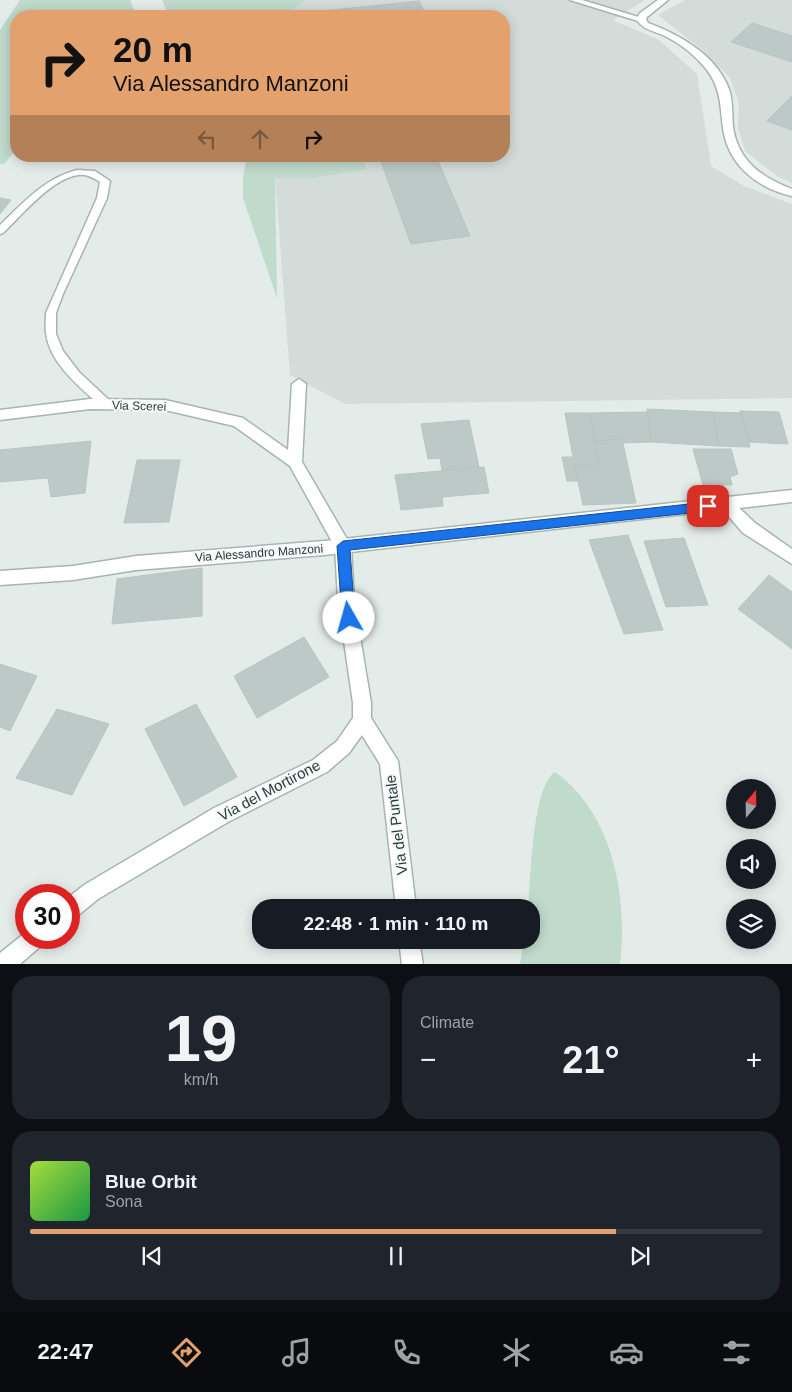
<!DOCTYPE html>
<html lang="en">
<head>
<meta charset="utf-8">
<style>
  :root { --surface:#171b24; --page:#20242c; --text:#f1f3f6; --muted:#9ea1a6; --line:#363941; --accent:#e2a16d }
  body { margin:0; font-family:Helvetica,sans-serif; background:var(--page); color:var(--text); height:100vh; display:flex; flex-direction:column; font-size:19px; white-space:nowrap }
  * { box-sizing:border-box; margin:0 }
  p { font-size:16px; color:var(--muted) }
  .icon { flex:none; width:28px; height:28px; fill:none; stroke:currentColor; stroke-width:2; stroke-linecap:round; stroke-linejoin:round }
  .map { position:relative; height:964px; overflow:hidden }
  .sheet { display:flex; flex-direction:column; gap:12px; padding:12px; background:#0d0f14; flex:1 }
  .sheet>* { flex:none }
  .banner { position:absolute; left:10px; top:10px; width:500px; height:152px; border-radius:20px; box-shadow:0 2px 12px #0003; background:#e2a16d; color:#111; overflow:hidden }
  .needle { width:32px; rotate:20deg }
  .buttons { position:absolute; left:726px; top:779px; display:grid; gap:10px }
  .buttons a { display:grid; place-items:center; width:50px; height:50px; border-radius:50%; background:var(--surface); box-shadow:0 2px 12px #0003; font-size:25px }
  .speed { position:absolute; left:15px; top:884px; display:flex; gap:10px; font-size:25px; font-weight:700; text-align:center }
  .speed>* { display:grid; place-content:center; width:65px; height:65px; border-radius:50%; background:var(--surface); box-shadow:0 2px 12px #0003; line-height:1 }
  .speed .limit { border:8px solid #d22; background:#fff; color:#111 }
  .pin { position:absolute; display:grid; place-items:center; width:42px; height:42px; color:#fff; margin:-21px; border-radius:10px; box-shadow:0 2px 8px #0006 }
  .me { position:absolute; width:55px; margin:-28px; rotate:353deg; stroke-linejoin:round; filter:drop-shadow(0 0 4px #0008) }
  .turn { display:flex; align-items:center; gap:18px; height:105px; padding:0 20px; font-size:22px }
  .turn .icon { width:65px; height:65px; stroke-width:2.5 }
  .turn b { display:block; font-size:35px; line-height:42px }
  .lanes { display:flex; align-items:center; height:48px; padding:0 20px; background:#0003; justify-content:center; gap:25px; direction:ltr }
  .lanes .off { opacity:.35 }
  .big { font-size:38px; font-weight:700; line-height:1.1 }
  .sheet .widget { flex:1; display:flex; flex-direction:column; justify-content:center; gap:8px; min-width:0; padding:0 18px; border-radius:20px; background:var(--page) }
  .sheet .dial { align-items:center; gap:0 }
  .dial b { font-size:65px; line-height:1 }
  .song { display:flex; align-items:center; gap:15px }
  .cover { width:60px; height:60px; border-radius:8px; background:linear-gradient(135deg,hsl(80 70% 55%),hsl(140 70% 35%)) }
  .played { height:5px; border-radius:2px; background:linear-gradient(90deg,var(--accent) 80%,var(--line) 80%) }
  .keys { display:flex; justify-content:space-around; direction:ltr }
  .heat { display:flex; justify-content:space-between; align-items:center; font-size:28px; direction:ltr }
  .sheet .tiles { flex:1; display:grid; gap:12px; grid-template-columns:1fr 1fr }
  .widget:last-child { grid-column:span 2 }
  .trip { position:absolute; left:252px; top:899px; width:288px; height:50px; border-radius:20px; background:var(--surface); box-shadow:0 2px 12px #0003; font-weight:700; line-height:50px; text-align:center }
  .tab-bar { display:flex; height:80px; justify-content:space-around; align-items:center; background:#090b0e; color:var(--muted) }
  .tab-bar .icon { width:35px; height:35px }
  .tab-bar .on { color:var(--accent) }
  .tab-bar b { font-size:22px; color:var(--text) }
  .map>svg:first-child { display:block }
  .built { fill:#d3dcd9 }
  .green { fill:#c0dacc }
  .building { fill:#bdc9c7; stroke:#b7c5c2 }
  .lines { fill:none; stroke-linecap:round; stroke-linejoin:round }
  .service-casing { stroke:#a7b4b2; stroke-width:3 }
  .minor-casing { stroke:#a7b4b2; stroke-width:3 }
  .tertiary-casing { stroke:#a7b4b2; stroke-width:3 }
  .service { fill:#fff; fill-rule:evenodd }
  .minor { fill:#fff; fill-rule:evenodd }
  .tertiary { fill:#fff; fill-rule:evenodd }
  .route { fill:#1a73e8; stroke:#114b97 }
  .labels { text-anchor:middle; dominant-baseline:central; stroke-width:4; stroke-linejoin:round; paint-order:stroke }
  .street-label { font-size:12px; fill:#263c3a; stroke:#f5f9f8 }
  .near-street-label { font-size:15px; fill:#263c3a; stroke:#f5f9f8 }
</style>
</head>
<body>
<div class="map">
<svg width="792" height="965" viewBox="0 0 792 965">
  <rect width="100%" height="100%" fill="#e4ecea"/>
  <path class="built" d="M305,0H645L613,20L659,40L697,74L711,166L744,186L792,204V398L345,404L290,375L275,178H314L367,168L362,156H504V16H286Z
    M685,0H792V183L777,176L745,151L738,128L739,103L730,78L702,50L658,15Z"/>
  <path class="green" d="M20,0H130L137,16H16V150L4,164H0V30Z
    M162,0H305L286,16H169Z
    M247,156H362L367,169L314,178H275L277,298L243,198V177Z
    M555,772C613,813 628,897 620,964H520L524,940H531V908L528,907C531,879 532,786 555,772Z"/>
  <path class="building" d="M419,1L426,16H325L323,11Z
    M752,23L792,36V62L731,42Z
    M792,96V130L767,121Z
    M379,156H436L470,236L411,244Z
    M0,198L11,200L0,214Z
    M647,409L713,412L719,446L651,442Z
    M740,411L779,412L788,444L749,442Z
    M647,412L651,442L622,443V439L595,441L590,413Z
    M713,412L742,413L750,447L719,446Z
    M565,413H590L599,467H575L577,481H567L562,457H573Z
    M469,420L479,467L442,470L440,458L428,459L421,424Z
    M622,439L636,503L583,505L575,467H599L595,441Z
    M91,441L85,493L51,497L48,478L0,482V450Z
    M693,449H731L738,474L730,477L732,485H703Z
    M137,460H180L169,522L124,523Z
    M484,467L489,493L442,497L443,506L401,510L395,475Z
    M628,535L663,630L624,634L589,540Z
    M684,538L708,605L666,607L644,541Z
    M202,568V616L112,624L117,579Z
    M769,575L792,592V649L738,609Z
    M304,637L329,677L257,718L234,676Z
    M0,664L37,676L10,731L0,727Z
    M196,704L237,777L184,806L145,729Z
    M57,709L109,724L72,795L16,778Z"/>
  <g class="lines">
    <g class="service-casing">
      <path id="service" d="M570,0H582L645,19L638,21Z
        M77,170L95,171L110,181L107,198L63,294L56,313V334L63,351L79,372L110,401L112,404L110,407H102C81,388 49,363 46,333C45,326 46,319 46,313L97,198L100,182C93,178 87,174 78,175C51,179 22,215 3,233L0,234V225C23,203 45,178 77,170Z"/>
    </g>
    <g class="minor-casing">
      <path id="minor" d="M658,0H668L647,17L646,19L648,23C681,35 719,57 730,92C733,104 732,115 733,127C738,161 761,177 792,189V196C757,188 728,165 723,128C720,105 721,89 707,70C696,56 681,44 665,36C654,31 643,30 636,19L640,13Z
        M299,379L306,384L302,462L351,546L354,600L371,703V718L398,761L416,908H396L380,764L362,735L349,753L327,772L228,822L98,899L76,917L69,920V897L84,885L214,808L313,760L337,741L353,718V703L338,600L335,547L290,466L234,426L165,410L90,409L0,420V410L90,399L165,400L243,418L288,450L292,384Z
        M726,498L731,500L755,523L792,549V564L743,533L718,504L721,500Z
        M26,932V938H45L42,945L19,965H0V953Z
        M399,940H419L423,965H402Z"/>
    </g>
    <g class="tertiary-casing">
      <path id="tertiary" d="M792,490V502L324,555L136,570L73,580L0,585V571L73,566L136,556L324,541Z"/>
    </g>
    <use href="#service" class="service"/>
    <use href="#minor" class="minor"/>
    <use href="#tertiary" class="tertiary"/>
  </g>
  <path class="route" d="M708,502L714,506L708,511L350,550L355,618L349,624L342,618L337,546L343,541Z"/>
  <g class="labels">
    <g class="street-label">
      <text transform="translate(139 406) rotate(2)">Via Scerei</text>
      <text transform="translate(259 553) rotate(-4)">Via Alessandro Manzoni</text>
    </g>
    <g class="near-street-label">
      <text transform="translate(269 790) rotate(-28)">Via del Mortirone</text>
      <text transform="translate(396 825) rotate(-97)">Via del Puntale</text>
    </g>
  </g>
</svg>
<div class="buttons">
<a><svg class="needle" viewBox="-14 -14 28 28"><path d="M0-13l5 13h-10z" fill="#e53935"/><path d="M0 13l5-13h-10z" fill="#9ea1a6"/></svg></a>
<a><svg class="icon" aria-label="sound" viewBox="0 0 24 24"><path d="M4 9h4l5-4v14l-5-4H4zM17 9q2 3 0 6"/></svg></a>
<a><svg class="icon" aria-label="layers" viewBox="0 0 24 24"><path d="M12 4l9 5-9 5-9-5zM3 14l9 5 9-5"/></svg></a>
</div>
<div class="speed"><div class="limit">30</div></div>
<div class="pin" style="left:708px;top:506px;background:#d93025"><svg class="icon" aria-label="arrive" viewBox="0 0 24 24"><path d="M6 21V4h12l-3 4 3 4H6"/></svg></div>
<svg class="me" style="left:349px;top:618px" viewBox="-20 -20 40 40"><circle r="19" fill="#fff"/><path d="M0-13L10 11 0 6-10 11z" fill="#1a73e8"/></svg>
<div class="trip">22:48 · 1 min · 110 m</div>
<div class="banner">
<div class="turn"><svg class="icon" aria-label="right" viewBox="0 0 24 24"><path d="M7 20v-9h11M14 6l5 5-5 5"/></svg><div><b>20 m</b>Via Alessandro Manzoni</div></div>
<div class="lanes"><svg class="icon off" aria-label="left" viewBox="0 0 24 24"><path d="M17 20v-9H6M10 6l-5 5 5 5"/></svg><svg class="icon off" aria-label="ahead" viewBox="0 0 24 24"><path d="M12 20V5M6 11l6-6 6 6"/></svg><svg class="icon" aria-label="right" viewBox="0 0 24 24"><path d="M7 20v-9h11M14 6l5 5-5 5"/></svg></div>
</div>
</div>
<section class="sheet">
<div class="tiles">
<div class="widget dial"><b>19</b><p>km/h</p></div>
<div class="widget"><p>Climate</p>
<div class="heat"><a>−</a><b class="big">21°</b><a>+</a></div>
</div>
<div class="widget">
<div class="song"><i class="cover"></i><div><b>Blue Orbit</b><p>Sona</p></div></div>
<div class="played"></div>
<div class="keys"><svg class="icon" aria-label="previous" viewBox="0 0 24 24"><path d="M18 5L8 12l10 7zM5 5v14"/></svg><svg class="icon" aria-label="pause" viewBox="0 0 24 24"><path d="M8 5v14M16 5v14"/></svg><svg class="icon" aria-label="next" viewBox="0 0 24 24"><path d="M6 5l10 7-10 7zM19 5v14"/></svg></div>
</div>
</div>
</section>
<nav class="tab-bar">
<b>22:47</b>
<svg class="icon on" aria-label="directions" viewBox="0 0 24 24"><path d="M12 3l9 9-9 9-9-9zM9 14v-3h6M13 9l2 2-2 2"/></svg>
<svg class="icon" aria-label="music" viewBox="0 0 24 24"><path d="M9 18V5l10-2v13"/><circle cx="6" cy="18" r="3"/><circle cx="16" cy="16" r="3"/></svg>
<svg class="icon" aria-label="phone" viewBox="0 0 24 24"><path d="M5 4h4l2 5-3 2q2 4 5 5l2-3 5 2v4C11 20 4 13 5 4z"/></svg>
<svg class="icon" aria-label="climate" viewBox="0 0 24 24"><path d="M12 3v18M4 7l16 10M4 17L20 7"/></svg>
<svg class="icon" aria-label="car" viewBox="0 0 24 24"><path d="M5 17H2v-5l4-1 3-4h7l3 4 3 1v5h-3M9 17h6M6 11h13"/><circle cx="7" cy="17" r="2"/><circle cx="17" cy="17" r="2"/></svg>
<svg class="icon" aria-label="filters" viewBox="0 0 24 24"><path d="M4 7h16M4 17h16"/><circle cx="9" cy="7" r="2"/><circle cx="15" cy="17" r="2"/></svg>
</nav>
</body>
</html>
